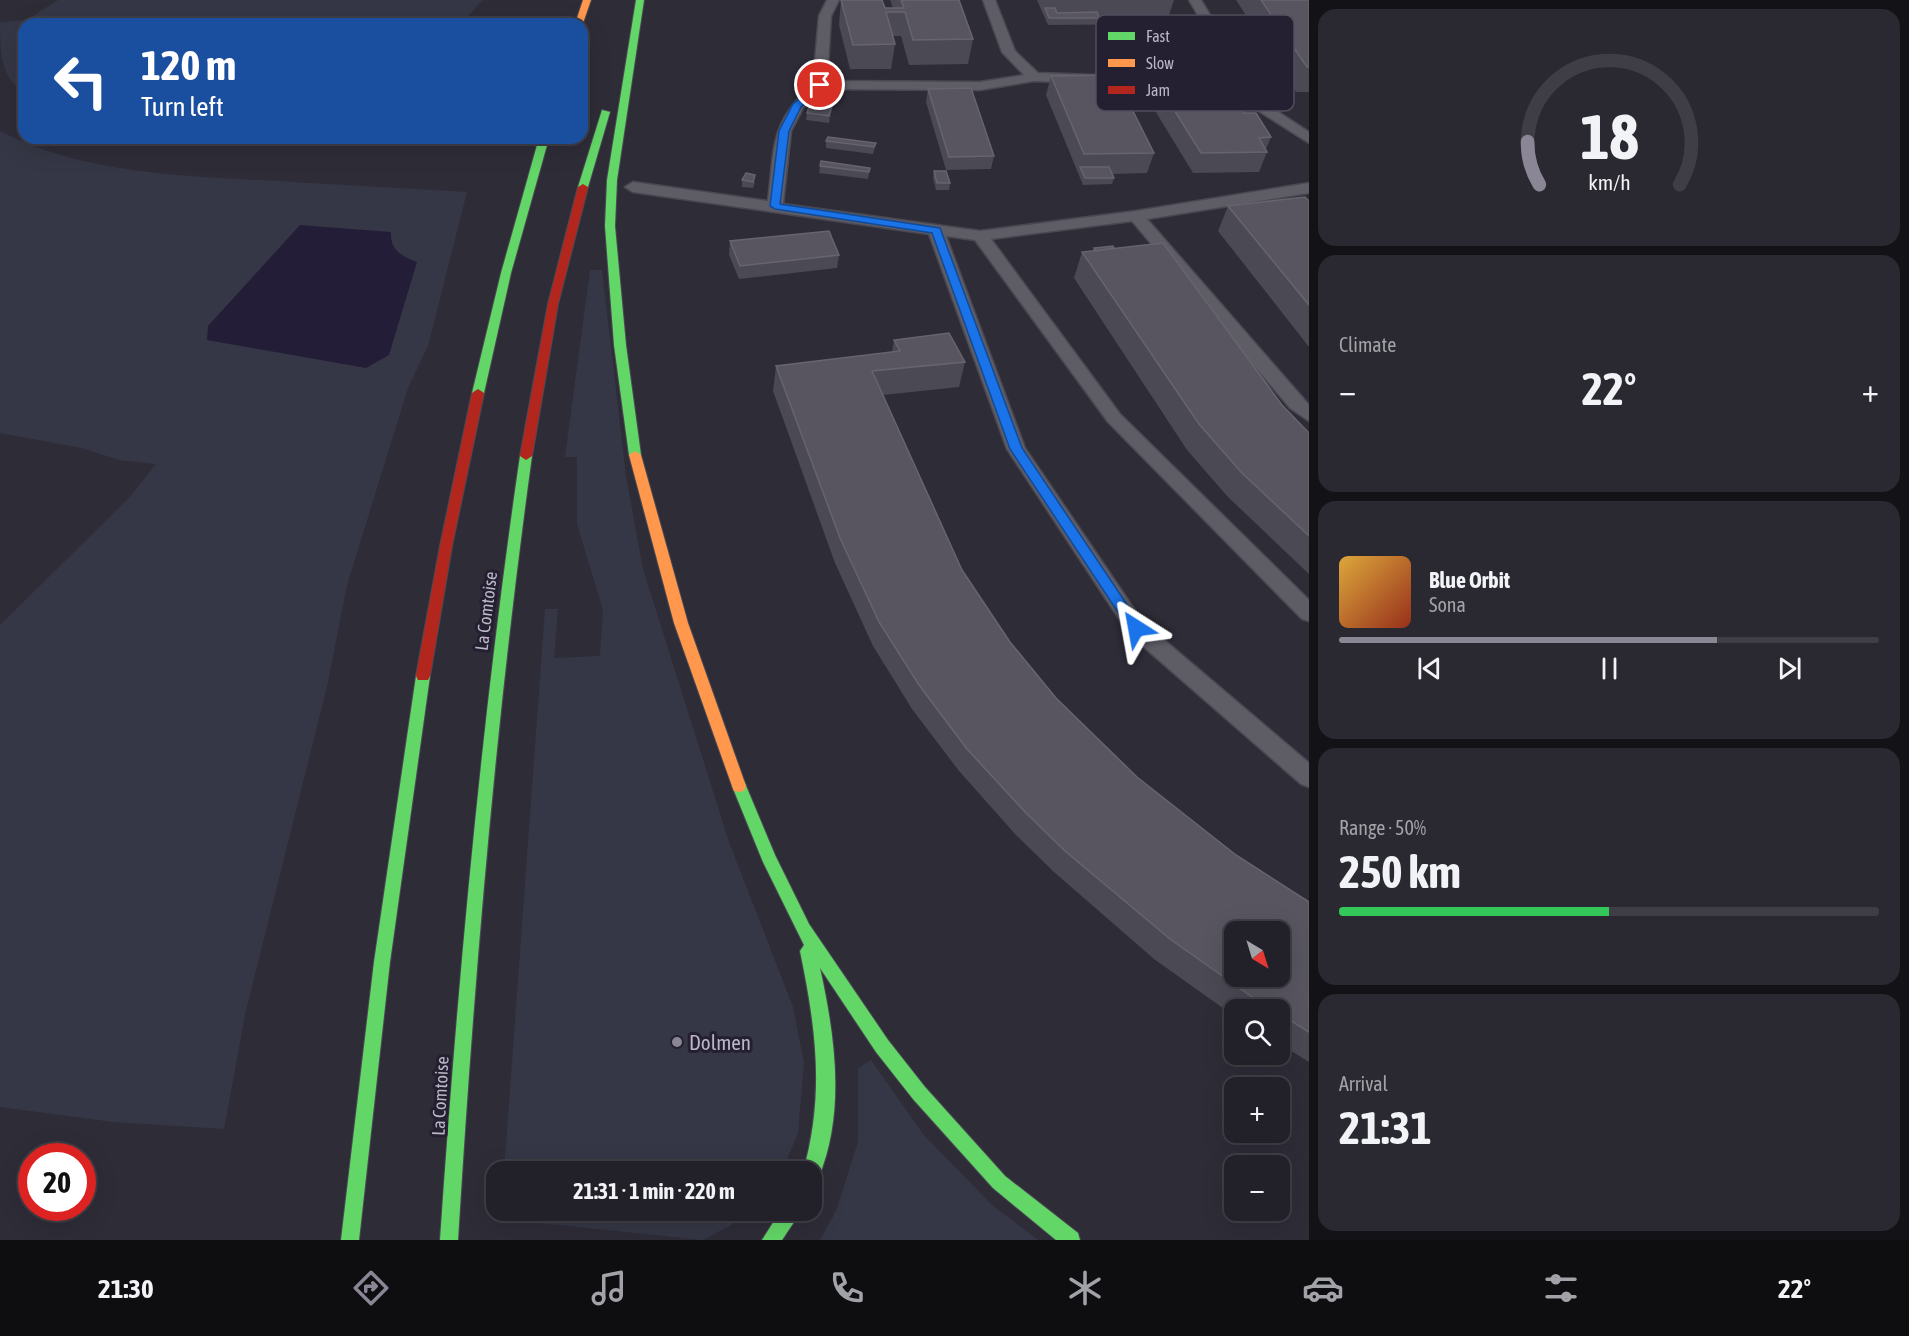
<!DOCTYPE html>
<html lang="en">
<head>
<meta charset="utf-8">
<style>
  :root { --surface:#222129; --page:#2a2931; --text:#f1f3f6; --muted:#a2a3a8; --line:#3f3e46; --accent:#8a8695 }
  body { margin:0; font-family:"Asap Condensed",sans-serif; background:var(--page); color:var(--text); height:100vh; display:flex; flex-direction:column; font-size:22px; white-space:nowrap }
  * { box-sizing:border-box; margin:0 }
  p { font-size:20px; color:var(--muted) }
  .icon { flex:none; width:33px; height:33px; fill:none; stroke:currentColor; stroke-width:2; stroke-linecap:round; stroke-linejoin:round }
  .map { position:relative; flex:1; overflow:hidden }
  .details { display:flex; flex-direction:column; gap:9px; padding:9px; background:#131217; width:600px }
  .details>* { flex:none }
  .hud { position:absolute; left:18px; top:18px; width:570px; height:126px; border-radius:18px; box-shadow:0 6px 24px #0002,0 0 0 2px var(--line); background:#1a4fa0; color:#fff; overflow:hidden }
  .needle { width:39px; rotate:142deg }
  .tools { position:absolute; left:1224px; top:921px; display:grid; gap:12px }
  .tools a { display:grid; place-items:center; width:66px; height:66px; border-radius:12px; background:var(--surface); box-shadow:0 6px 24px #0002,0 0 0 2px var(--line); font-size:30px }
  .speed { position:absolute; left:18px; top:1143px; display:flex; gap:12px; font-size:30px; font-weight:700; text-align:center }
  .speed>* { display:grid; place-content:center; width:78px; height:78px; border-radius:50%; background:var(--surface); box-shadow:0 6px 24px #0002,0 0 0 2px var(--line); line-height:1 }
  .speed .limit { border:9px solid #d22; background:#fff; color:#111 }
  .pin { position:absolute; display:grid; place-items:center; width:51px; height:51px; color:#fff; margin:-26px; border:3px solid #fff; border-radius:50%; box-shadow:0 2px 6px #0007 }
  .me { position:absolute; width:66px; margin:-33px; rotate:326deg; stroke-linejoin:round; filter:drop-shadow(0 0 4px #0008) }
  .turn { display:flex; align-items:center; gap:21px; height:126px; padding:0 24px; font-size:27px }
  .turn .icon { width:78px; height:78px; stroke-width:2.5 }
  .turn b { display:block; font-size:42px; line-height:51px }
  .big { font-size:45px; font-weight:700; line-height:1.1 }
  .details .card { flex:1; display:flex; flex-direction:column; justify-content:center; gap:9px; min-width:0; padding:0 21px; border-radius:18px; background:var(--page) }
  .details .dial { align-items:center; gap:0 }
  .dial svg { height:156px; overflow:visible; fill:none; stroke:var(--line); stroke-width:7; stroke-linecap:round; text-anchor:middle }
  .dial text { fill:var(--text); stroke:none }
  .song { display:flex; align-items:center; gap:18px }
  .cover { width:72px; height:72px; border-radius:9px; background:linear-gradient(135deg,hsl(40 70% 55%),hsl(10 70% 35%)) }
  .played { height:6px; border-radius:3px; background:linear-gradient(90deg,var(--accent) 70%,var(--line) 70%) }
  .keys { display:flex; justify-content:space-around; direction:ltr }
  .heat { display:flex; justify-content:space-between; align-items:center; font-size:33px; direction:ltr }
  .charge { height:9px; border-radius:4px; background:linear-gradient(90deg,#34c759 50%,var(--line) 0) }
  .trip { position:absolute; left:486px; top:1161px; width:336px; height:60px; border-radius:18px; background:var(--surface); box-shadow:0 6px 24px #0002,0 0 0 2px var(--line); font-weight:700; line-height:60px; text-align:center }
  .menu { display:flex; height:96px; justify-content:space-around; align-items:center; background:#0e0d10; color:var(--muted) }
  .menu .icon { width:42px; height:42px }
  .menu .current { color:var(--accent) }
  .menu b { font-size:27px; color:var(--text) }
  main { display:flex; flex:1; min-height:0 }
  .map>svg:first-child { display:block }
  .green { fill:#363746 }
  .water { fill:#241d38 }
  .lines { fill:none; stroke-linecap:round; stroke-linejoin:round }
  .lane-casing { stroke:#494751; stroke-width:3 }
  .fast-casing { stroke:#4b4953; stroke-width:2 }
  .slow-casing { stroke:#4b4953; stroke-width:2 }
  .jam-casing { stroke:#4b4953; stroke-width:2 }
  .lane { fill:#5e5c65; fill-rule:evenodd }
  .fast { fill:#63d668; fill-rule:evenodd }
  .slow { fill:#ff974d; fill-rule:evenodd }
  .jam { fill:#b3261e; fill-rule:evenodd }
  .wall { fill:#4b4954 }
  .shaded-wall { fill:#3b3943 }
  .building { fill:#585560; stroke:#676470; stroke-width:1.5; fill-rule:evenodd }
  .route { fill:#1a73e8; stroke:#114b97; stroke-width:1.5 }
  .poi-dot { fill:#8a8695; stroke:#242031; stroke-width:2 }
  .labels { text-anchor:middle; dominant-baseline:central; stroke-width:6; stroke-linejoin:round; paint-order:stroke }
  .street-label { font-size:18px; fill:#bcb6c7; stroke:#242031 }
  .near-poi-label { font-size:21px; fill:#bcb6c7; stroke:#242031; text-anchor:start }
  .key { fill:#242031; stroke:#524d5e; stroke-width:1.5 }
  .key-label { font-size:16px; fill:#bcb6c7 }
</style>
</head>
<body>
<main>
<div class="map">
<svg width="1309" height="1240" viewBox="0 0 1309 1240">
  <rect width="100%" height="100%" fill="#2e2c37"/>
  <path class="green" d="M58,0H483L460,24H24V92C0,78 0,49 0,22L27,20Z
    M0,131C83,174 184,176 276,181C340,185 403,188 467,192L428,346L408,388L347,585L328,682L246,1010L224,1129L113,1122L0,1107V625L130,497L156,464L119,460L82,448L0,433Z
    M166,138H352L345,146Z
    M590,270H602L626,476L643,569L729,842L793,1007L804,1063L798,1133L782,1171L504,1172L545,609H558L554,658L600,656L603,610L577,524V457H565Z
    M871,1060L923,1134L992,1205L1038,1240H820L836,1211L858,1142V1068Z
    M501,1210H750V1211L731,1225L703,1240L500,1219Z"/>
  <path class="water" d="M300,225L391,232C390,250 401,256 417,262L389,355L366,368L207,340L208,326Z"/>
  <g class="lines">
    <g class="lane-casing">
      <path id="lane" d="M827,0H839L831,16L827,81L980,82L1024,75L1002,52L983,0H995L1015,51L1038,73L1204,79L1236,88L1238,84L1189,0H1201L1252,84L1248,92L1309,132V143L1235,96L1203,87L1034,81L980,90L824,89L803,108L791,131L783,204L980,231L1136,211L1309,183V193L1147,219L1309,405V421L1290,408L1132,221L991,239L1120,414L1309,600V621L1302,619L1108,422L975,240L946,236L1025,448L1143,622L1309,763V787L1301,784L1129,634L1007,449L929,234L633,192L625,187L633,182L768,201C775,147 769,123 813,84L819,16Z"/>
    </g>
    <g class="fast-casing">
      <path id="fast" d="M636,0H644L617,180L615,226L626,345L641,455L635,459L629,455L614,345L605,226L607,180Z
        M602,110L610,112L588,187L580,189L578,187Z
        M539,138H549L511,273L484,393L478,397L472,393L501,273Z
        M526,452L532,456C496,716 474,978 458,1240H440C458,978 482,716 520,456Z
        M423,670L428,672L430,676L390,962L359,1240H341L374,962L416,676L418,672Z
        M739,780L744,781L775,855L809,924L888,1040L925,1087L1005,1176L1078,1233L1080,1240H1056L993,1188L913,1099L876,1052L820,968C835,1036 846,1113 818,1179L812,1182V1172H803C825,1095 816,1028 800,951L804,945L763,862L732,786L734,781Z
        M781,1210H802L782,1240H762Z"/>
    </g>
    <g class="slow-casing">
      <path id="slow" d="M583,0H591L582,26V24H575Z
        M635,451L641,455L688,623L746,786L744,791L739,792L734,791L732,786L674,623L629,455Z"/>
    </g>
    <g class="jam-casing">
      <path id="jam" d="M583,184L588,187L558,304L532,456L526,460L520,456L548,304L578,187Z
        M478,389L484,393L452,546L430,676L428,680H418L416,676L440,546L472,393Z"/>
    </g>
    <use href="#lane" class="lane"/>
    <use href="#fast" class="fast"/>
    <use href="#slow" class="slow"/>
    <use href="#jam" class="jam"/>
  </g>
  <path class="wall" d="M841,0L885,8H893L890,0H959L973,39L968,64L909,65L901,36H892L895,44L891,69H850L839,25Z
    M1037,0H1174L1166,24L1048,25Z
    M1236,0H1309V92H1296Z
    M1051,76L1154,153L1147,173L1112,174L1114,178L1112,184L1083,185L1046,95Z
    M928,89L994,156L991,169L946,170L926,102Z
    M1161,89L1244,113L1271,137L1266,149L1267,152L1259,172L1193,173L1154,109Z
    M835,95L829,123L806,120L807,113Z
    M826,141L876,143L873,154L826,148Z
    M821,161L870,168L868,179L819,173Z
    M934,171L950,183L949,190H936L933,178Z
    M742,180L755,182L753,188L742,187Z
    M1309,201V347L1218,231L1228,206Z
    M730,241L839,255L837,268L739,279L729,255Z
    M1094,248H1114L1282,405L1309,433V574L1228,497L1187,450L1074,278L1082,252L1093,251Z
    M894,340L965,362L959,387L883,395L962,570L1010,642L1056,698L1137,777L1236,855L1309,902V1062L1280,1044V1010H1234V1016L1154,959L1054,872L1016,835L959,771L912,709L873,646L835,563L773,391L776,366L892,352Z"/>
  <path class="shaded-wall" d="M835,95L834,102L829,123V116Z"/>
  <path class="building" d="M841,0H882L885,8H904L901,0H959L973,39L913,40L905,12H886L895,44L853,45Z
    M1261,0H1309V67H1307Z
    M1045,8H1055L1057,13L1097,12L1099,18H1049Z
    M1115,75L1154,153L1084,154L1051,76Z
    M971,88L994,156L949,157L928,89Z
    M1161,89H1230L1244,113H1256L1271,137L1259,138L1267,152L1201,153Z
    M813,93L835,95L829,116L807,113Z
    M828,137L876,143L874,147L826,141Z
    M821,161L870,168L869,172L820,166Z
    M1080,167H1109L1114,178H1085Z
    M934,171H946L950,183H937Z
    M746,173L755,175L753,182L742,180Z
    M1305,197L1309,201V305L1228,206Z
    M829,231L839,255L740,266L730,241Z
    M1163,243L1282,405L1309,433V536L1241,472L1199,424L1082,252Z
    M1113,246L1114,248L1096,251L1094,248Z
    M949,333L965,362L872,371L962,570L1010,642L1056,698L1137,777L1236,855L1309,902V1032L1280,1014V1010H1271L1259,1002L1170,939L1065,851L1026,813L967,749L919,685L879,622L840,538L776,366L900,351L894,340ZM1234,932H1280V976H1234Z"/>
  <path class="route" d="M817,83L825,85L801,107L789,131L780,204L940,228L1022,448L1140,624V632H1131L1010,449L932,233L775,209L770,206L779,131L793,104Z"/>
  <circle class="poi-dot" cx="677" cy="1042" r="6"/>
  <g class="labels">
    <g class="street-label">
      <text transform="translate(486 611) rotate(-83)">La Comtoise</text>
      <text transform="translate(440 1096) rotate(-87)">La Comtoise</text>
    </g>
    <g class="near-poi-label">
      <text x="689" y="1042">Dolmen</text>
    </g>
  </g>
  <rect x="1096" y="15" width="198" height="96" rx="9" class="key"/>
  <rect x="1108" y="32" width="27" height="8" fill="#63d668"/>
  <rect x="1108" y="59" width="27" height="8" fill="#ff974d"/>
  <rect x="1108" y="86" width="27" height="8" fill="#b3261e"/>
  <g class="key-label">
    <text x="1146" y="42">Fast</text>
    <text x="1146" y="69">Slow</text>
    <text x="1146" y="96">Jam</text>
  </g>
</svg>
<div class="tools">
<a><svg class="needle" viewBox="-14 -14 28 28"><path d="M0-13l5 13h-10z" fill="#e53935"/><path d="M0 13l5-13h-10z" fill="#a2a3a8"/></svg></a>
<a><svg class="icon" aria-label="search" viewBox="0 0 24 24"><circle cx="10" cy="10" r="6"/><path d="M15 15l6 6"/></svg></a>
<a>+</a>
<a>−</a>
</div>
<div class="speed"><div class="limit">20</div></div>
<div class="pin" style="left:820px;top:85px;background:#d93025"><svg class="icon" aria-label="arrive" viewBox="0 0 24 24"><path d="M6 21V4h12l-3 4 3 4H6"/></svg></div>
<svg class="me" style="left:1136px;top:628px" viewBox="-20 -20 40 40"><path d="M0-17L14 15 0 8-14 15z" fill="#1a73e8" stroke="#fff" stroke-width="4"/></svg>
<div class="trip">21:31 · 1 min · 220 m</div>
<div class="hud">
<div class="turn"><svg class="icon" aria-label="left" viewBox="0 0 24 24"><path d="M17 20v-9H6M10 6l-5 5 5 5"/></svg><div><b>120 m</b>Turn left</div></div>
</div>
</div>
<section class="details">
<div class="card dial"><svg viewBox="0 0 100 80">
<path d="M14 69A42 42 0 1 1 86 69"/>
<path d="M14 69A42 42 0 0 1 8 47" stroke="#8a8695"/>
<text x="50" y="56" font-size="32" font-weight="700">18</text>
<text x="50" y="72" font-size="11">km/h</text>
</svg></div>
<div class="card"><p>Climate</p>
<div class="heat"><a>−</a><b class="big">22°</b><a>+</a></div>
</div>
<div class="card">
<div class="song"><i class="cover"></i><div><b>Blue Orbit</b><p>Sona</p></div></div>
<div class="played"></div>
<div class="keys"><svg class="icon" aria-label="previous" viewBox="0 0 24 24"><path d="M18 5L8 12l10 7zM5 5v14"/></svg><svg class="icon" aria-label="pause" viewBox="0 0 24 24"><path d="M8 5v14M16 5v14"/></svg><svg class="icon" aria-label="next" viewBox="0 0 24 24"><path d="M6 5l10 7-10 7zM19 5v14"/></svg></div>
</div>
<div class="card"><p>Range · 50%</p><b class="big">250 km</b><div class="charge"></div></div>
<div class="card"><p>Arrival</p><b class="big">21:31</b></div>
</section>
</main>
<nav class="menu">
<b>21:30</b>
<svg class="icon current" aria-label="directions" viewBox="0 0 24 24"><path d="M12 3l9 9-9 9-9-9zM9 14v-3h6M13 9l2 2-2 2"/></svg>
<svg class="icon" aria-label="music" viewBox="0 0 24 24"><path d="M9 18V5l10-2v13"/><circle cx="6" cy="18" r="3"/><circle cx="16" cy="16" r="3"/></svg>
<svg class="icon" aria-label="phone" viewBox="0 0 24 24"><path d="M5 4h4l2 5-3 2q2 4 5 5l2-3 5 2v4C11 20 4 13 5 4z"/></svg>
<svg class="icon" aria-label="climate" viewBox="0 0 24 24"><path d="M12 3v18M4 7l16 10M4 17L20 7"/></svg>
<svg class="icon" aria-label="car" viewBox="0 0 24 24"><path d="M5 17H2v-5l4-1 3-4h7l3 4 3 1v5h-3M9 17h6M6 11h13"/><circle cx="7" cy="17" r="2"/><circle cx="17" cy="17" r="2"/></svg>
<svg class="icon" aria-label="filters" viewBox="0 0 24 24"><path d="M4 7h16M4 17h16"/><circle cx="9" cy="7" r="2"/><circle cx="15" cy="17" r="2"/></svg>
<b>22°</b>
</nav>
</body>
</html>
